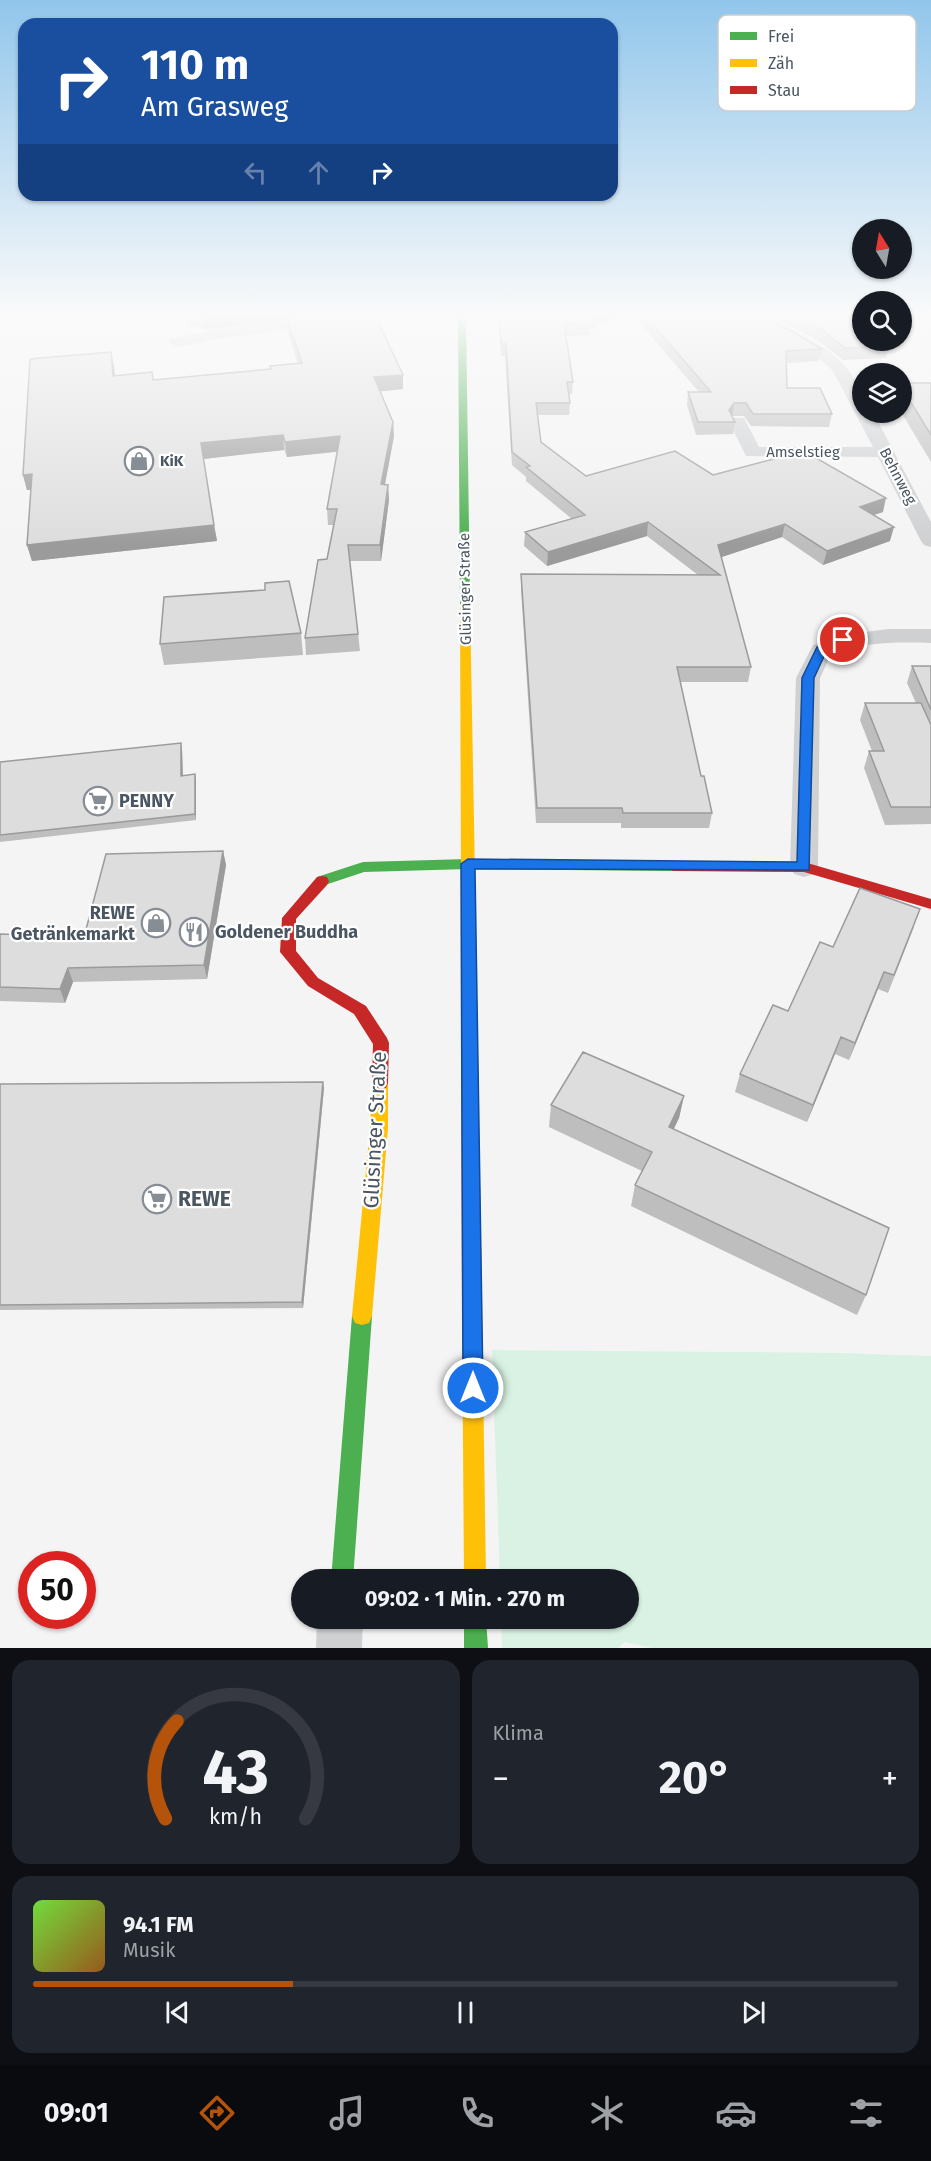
<!DOCTYPE html>
<html lang="de">
<head>
<meta charset="utf-8">
<style>
  :root { --surface:#171b24; --page:#20242c; --text:#f1f3f6; --muted:#9ea1a6; --line:#363941; --accent:#b45309 }
  body { margin:0; font-family:"Fira Sans",sans-serif; background:var(--page); color:var(--text); height:100vh; display:flex; flex-direction:column; font-size:22px; white-space:nowrap }
  * { box-sizing:border-box; margin:0 }
  p { font-size:20px; color:var(--muted) }
  .icon { flex:none; width:33px; height:33px; fill:none; stroke:currentColor; stroke-width:2; stroke-linecap:round; stroke-linejoin:round }
  .map { position:relative; height:1648px; overflow:hidden }
  .sheet { display:flex; flex-direction:column; gap:12px; padding:12px; background:#0d0f14; flex:1 }
  .sheet>* { flex:none }
  .banner { position:absolute; left:18px; top:18px; width:600px; height:183px; border-radius:18px; box-shadow:0 2px 4px #0004; background:#1a4fa0; color:#fff; overflow:hidden }
  .needle { width:39px; rotate:349deg }
  .fabs { position:absolute; left:852px; top:219px; display:grid; gap:12px }
  .fabs a { display:grid; place-items:center; width:60px; height:60px; border-radius:50%; background:var(--surface); box-shadow:0 2px 4px #0004; font-size:30px }
  .speed { position:absolute; left:18px; top:1551px; display:flex; gap:12px; font-size:30px; font-weight:700; text-align:center }
  .speed>* { display:grid; place-content:center; width:78px; height:78px; border-radius:50%; background:var(--surface); box-shadow:0 2px 4px #0004; line-height:1 }
  .speed .limit { border:9px solid #d22; background:#fff; color:#111 }
  .pin { position:absolute; display:grid; place-items:center; width:51px; height:51px; color:#fff; margin:-26px; border:3px solid #fff; border-radius:50%; box-shadow:0 2px 6px #0007 }
  .me { position:absolute; width:66px; margin:-33px; rotate:0deg; stroke-linejoin:round; filter:drop-shadow(0 0 4px #0008) }
  .turn { display:flex; align-items:center; gap:21px; height:126px; padding:0 24px; font-size:27px }
  .turn .icon { width:78px; height:78px; stroke-width:2.5 }
  .turn b { display:block; font-size:42px; line-height:51px }
  .lanes { display:flex; align-items:center; height:57px; padding:0 24px; background:#0003; justify-content:center; gap:30px; direction:ltr }
  .lanes .off { opacity:.35 }
  .big { font-size:45px; font-weight:700; line-height:1.1 }
  .sheet .card { flex:1; display:flex; flex-direction:column; justify-content:center; gap:9px; min-width:0; padding:0 21px; border-radius:18px; background:var(--page) }
  .sheet .dial { align-items:center; gap:0 }
  .dial svg { height:156px; overflow:visible; fill:none; stroke:var(--line); stroke-width:7; stroke-linecap:round; text-anchor:middle }
  .dial text { fill:var(--text); stroke:none }
  .song { display:flex; align-items:center; gap:18px }
  .cover { width:72px; height:72px; border-radius:9px; background:linear-gradient(135deg,hsl(100 70% 55%),hsl(30 70% 35%)) }
  .played { height:6px; border-radius:3px; background:linear-gradient(90deg,var(--accent) 30%,var(--line) 30%) }
  .keys { display:flex; justify-content:space-around; direction:ltr }
  .heat { display:flex; justify-content:space-between; align-items:center; font-size:33px; direction:ltr }
  .sheet .tiles { flex:1; display:grid; gap:12px; grid-template-columns:1fr 1fr }
  .card:last-child { grid-column:span 2 }
  .trip { position:absolute; left:291px; top:1569px; width:348px; height:60px; border-radius:30px; background:var(--surface); box-shadow:0 2px 4px #0004; font-weight:700; line-height:60px; text-align:center }
  .tab-bar { display:flex; height:96px; justify-content:space-around; align-items:center; background:#090b0e; color:var(--muted) }
  .tab-bar .icon { width:42px; height:42px }
  .tab-bar .selected { color:var(--accent) }
  .tab-bar b { font-size:27px; color:var(--text) }
  .map>svg:first-child { display:block }
  .green { fill:#d9f2e3 }
  .lines { fill:none; stroke-linecap:round; stroke-linejoin:round }
  .street { fill:#ced0d2; fill-rule:evenodd }
  .fast { fill:#4caf50; fill-rule:evenodd }
  .slow { fill:#ffc107; fill-rule:evenodd }
  .jam { fill:#c62828; fill-rule:evenodd }
  .wall { fill:#bebebf }
  .shaded-wall { fill:#9b9b9b }
  .building { fill:#ddddde; stroke:#9b9b9b; stroke-width:1.5 }
  .route { fill:#1a73e8; stroke:#114b97; stroke-width:1.5 }
  .labels { text-anchor:middle; dominant-baseline:central; stroke-width:4.5; stroke-linejoin:round; paint-order:stroke }
  .far-street-label { font-size:15px; fill:#4a5661; stroke:#fff }
  .far-poi-label { font-size:15px; font-weight:bold; fill:#4a5661; stroke:#fff; text-anchor:start }
  .poi-label { font-size:18px; font-weight:bold; fill:#4a5661; stroke:#fff; text-anchor:start }
  .near-street-label { font-size:21px; fill:#4a5661; stroke:#fff }
  .near-poi-label { font-size:21px; font-weight:bold; fill:#4a5661; stroke:#fff; text-anchor:start }
  .key { fill:#fff; stroke:#c9ccd0; stroke-width:1.5 }
  .key-label { font-size:16px; fill:#4a5661 }
</style>
</head>
<body>
<div class="map">
<svg width="931" height="1648" viewBox="0 0 931 1648">
  <rect width="100%" height="100%" fill="#f4f4f4"/>
  <path class="green" d="M492,1350L840,1353L931,1356V1648H652L625,1642L618,1648H502L501,1619L628,1618V1580L500,1579Z"/>
  <g class="lines">
    <path class="street" d="M357,313H404L397,317L223,338L177,347L169,342L171,339L223,328Z
      M742,313C764,313 774,320 793,330C828,348 862,368 862,412H873L931,522V547L924,545L921,541L878,457L746,456L729,422L732,418H744L759,447H873L833,371L814,353Z
      M889,629H931V643C896,642 863,642 831,654L820,678L818,867L814,874L804,877L794,874L790,867L796,678L813,645L848,634Z
      M317,1618H363L362,1648H316Z"/>
    <path class="fast" d="M458,313H466L470,604L465,607L460,604Z
      M468,859L673,861L680,866L673,871L468,869L364,872L322,886L317,885L315,881L317,877L363,862Z
      M362,1307L369,1309L372,1316L353,1580H331L352,1316L355,1309Z
      M464,1618H486L488,1648H464Z"/>
    <path class="slow" d="M465,601L470,604L475,876L473,880H463L461,876L460,604Z
      M380,1076L386,1078L388,1083V1128L372,1316L369,1323L362,1325L355,1323L352,1316L370,1128L372,1083L374,1078Z
      M472,1298L479,1300L482,1307L486,1580H464L462,1307L465,1300Z"/>
    <path class="jam" d="M673,861L804,862L931,899V909L804,872L673,871L666,866Z
      M468,871L473,872L475,876L482,1307L479,1314L472,1316L465,1314L462,1307L461,876L463,872Z
      M322,876L327,877L329,881L327,885L296,919V951L318,978L366,1006L387,1038L389,1043L388,1083L386,1088L380,1090L374,1088L372,1083L373,1044L354,1014L308,986L280,952L282,918L317,877Z"/>
  </g>
  <path class="wall" d="M182,313H374L403,375V389L380,391L393,422L394,436L385,484L388,485L389,500L381,561H350L360,651L306,655L305,638L327,559L334,525H328L327,509L337,452L287,457L284,450L203,459L217,541L32,561L27,545L31,490H27L23,475L111,352L115,376L153,380L271,369L298,364L288,332L287,320L205,329L188,325Z
    M503,313H849L862,340H882V342L889,346L886,358L843,360L820,342L775,318L764,316L822,349L819,361L786,363L787,388L832,414L829,427L751,426L744,416H732L735,422L733,434L696,435L687,405L688,392H699L633,315L596,323V329H590V335L566,336L573,382L572,394H569L570,403L569,415H538L541,442L586,476L713,475L883,512L874,515L890,541L823,565L782,537L721,557L751,667L748,682H680L701,776L712,813L709,828H621V823H536L521,589V574L698,575L647,536L547,566L524,546L525,532L572,519L526,481V477L512,465L505,356H501L499,314H503Z
    M902,383H931V462L901,412Z
    M265,590L301,633L303,655L164,665L160,644Z
    M912,666H931V824L885,825L864,768L869,751H872L860,720L865,703H916L907,683Z
    M182,749L183,776L196,780V820L0,842V762Z
    M223,851L226,865L207,979L73,982L65,1003L0,1001V934L84,937Z
    M914,927L888,993L878,989L849,1060L835,1054L807,1122L735,1092L740,1074L788,1011L833,947Z
    M0,1084L324,1088L303,1308L0,1310Z
    M684,1096L679,1118L674,1129L866,1295L857,1315L631,1206L635,1185L642,1171L549,1127L551,1105Z"/>
  <path class="shaded-wall" d="M226,313H346L205,329L203,316Z
    M595,313H634L633,315L596,323V317Z
    M111,352L114,366L116,390L113,376Z
    M403,375V389L375,392L374,377Z
    M734,403L732,416L727,423L729,410Z
    M393,422L394,436L382,500L381,484Z
    M283,435L284,450L203,459L201,443Z
    M340,436L341,451L287,457L285,442Z
    M32,474L36,490H27L23,475Z
    M388,485L389,500L381,561L380,545Z
    M886,498L883,512L857,520L860,507Z
    M648,522L647,536L547,566L548,552Z
    M785,524L782,537L716,559L718,545Z
    M214,525L217,541L32,561L27,545Z
    M894,527L890,541L823,565L827,551Z
    M181,743L182,749L183,782L181,776Z
    M195,774L196,780V820L195,814Z
    M223,851L226,865L207,979L204,965Z
    M68,968L73,982L65,1003L60,989Z
    M884,972L878,989L849,1060L855,1043Z
    M841,1037L835,1054L807,1122L813,1105Z
    M323,1082L324,1088L303,1308L302,1302Z
    M684,1096L679,1118L664,1148L669,1127Z"/>
  <path class="building" d="M192,313H226L203,316Z
    M335,313H374L403,375L374,377L393,422L381,484L388,485L380,545H348L358,634L305,638L318,560L327,559L337,509H327L340,436L285,442L283,435L201,443L214,525L27,545L32,474L23,475L30,359L111,352L113,376L152,372L153,380L271,369L270,366L302,363L287,319Z
    M505,313H595L596,317H589L591,323L564,324L573,382H567L570,403H536L541,442L586,476L675,451L713,475L804,451L886,498L860,507L894,527L827,551L785,524L718,545L751,667H677L701,776H704L712,813H623L622,808H537L521,574L720,575L648,522L548,552L525,532L585,515L526,467L530,466L512,452L506,344H501L499,314H505Z
    M643,313H759L822,349L786,351L787,388H820L832,414H753L746,403H734L729,410L735,422H698L688,392H711Z
    M790,313H849L862,321V340H880L889,346L845,348L822,330Z
    M902,383H931V435L902,388Z
    M289,581L301,633L160,644L164,597L265,590V583Z
    M912,666H931V710Z
    M865,703H921L931,725V807H891L869,751H884Z
    M181,743V776L195,774V814L0,835V762Z
    M223,851L204,965L68,968L60,989L0,987V934L84,937L106,854Z
    M860,888L920,909L894,975L884,972L855,1043L841,1037L813,1105L740,1074L773,1005L788,1011L820,942L833,947Z
    M583,1052L684,1096L669,1127L889,1228L866,1295L635,1185L652,1152L551,1105Z
    M323,1082L302,1302L0,1305V1084Z"/>
  <linearGradient id="sky" x2="0" y2="1"><stop stop-color="#91c6eb"/><stop offset="0.58" stop-color="#fafafa"/><stop offset="1" stop-color="#fafafa" stop-opacity="0"/></linearGradient>
  <rect width="931" height="544" fill="url(#sky)"/>
  <path class="route" d="M843,636L848,637V642L826,652L814,678L809,870L475,869L483,1388L480,1395L473,1398L466,1395L463,1388L461,864L468,859L797,862L802,678L817,647Z"/>
  <defs>
    <g id="shop-ring" transform="scale(1.5)"><circle r="9.5" fill="#fff" stroke="#868d94" stroke-width="1.5"/><path d="M-5-2.5h2.3a2.7 3.5 0 0 1 5.4 0H5L5.5 6h-11ZM-1.5-2.5h3a1.5 2.3 0 0 0-3 0Z" fill="#868d94"/></g>
    <g id="supermarket-ring" transform="scale(1.5)"><circle r="9.5" fill="#fff" stroke="#868d94" stroke-width="1.5"/><path d="M-6-5.5h2.5l.6 2H6L4.5 2H-2.5L-4.4-4H-6ZM-1.5 3.2a1.3 1.3 0 1 0 .1 0ZM3 3.2a1.3 1.3 0 1 0 .1 0Z" fill="#868d94"/></g>
    <g id="restaurant-ring" transform="scale(1.5)"><circle r="9.5" fill="#fff" stroke="#868d94" stroke-width="1.5"/><path d="M-5-6h1v4h1v-4h1v4h1v-4h1v5L-1.5 .5V6h-2V.5L-5-1ZM5-6V6H3V1.5H1.5Q1.5-4 5-6Z" fill="#868d94"/></g>
  </defs>
  <g fill-rule="evenodd">
    <use href="#shop-ring" x="139" y="461"/>
    <use href="#supermarket-ring" x="98" y="801"/>
    <use href="#shop-ring" x="156" y="923"/>
    <use href="#restaurant-ring" x="194" y="932"/>
    <use href="#supermarket-ring" x="157" y="1199"/>
  </g>
  <g class="labels">
    <g class="far-street-label">
      <text x="803" y="452">Amselstieg</text>
      <text transform="translate(898 476) rotate(62)">Behnweg</text>
      <text transform="translate(465 589) rotate(-91)">Glüsinger Straße</text>
    </g>
    <g class="far-poi-label">
      <text x="160" y="461">KiK</text>
    </g>
    <g class="poi-label">
      <text x="119" y="801">PENNY</text>
      <text x="135" y="913" text-anchor="end">REWE<tspan x="135" dy="21">Getränkemarkt</tspan></text>
      <text x="215" y="932">Goldener Buddha</text>
    </g>
    <g class="near-street-label">
      <text transform="translate(375 1130) rotate(-87)">Glüsinger Straße</text>
    </g>
    <g class="near-poi-label">
      <text x="178" y="1199">REWE</text>
    </g>
  </g>
  <rect x="718" y="15" width="198" height="96" rx="9" class="key"/>
  <rect x="730" y="32" width="27" height="8" fill="#4caf50"/>
  <rect x="730" y="59" width="27" height="8" fill="#ffc107"/>
  <rect x="730" y="86" width="27" height="8" fill="#c62828"/>
  <g class="key-label">
    <text x="768" y="42">Frei</text>
    <text x="768" y="69">Zäh</text>
    <text x="768" y="96">Stau</text>
  </g>
</svg>
<div class="fabs">
<a><svg class="needle" viewBox="-14 -14 28 28"><path d="M0-13l5 13h-10z" fill="#e53935"/><path d="M0 13l5-13h-10z" fill="#9ea1a6"/></svg></a>
<a><svg class="icon" aria-label="search" viewBox="0 0 24 24"><circle cx="10" cy="10" r="6"/><path d="M15 15l6 6"/></svg></a>
<a><svg class="icon" aria-label="layers" viewBox="0 0 24 24"><path d="M12 4l9 5-9 5-9-5zM3 14l9 5 9-5"/></svg></a>
</div>
<div class="speed"><div class="limit">50</div></div>
<div class="pin" style="left:843px;top:640px;background:#d93025"><svg class="icon" aria-label="arrive" viewBox="0 0 24 24"><path d="M6 21V4h12l-3 4 3 4H6"/></svg></div>
<svg class="me" style="left:473px;top:1388px" viewBox="-20 -20 40 40"><circle r="17" fill="#1a73e8" stroke="#fff" stroke-width="3"/><path d="M0-11L8 9 0 5-8 9z" fill="#fff"/></svg>
<div class="trip">09:02 · 1 Min. · 270 m</div>
<div class="banner">
<div class="turn"><svg class="icon" aria-label="right" viewBox="0 0 24 24"><path d="M7 20v-9h11M14 6l5 5-5 5"/></svg><div><b>110 m</b>Am Grasweg</div></div>
<div class="lanes"><svg class="icon off" aria-label="left" viewBox="0 0 24 24"><path d="M17 20v-9H6M10 6l-5 5 5 5"/></svg><svg class="icon off" aria-label="ahead" viewBox="0 0 24 24"><path d="M12 20V5M6 11l6-6 6 6"/></svg><svg class="icon" aria-label="right" viewBox="0 0 24 24"><path d="M7 20v-9h11M14 6l5 5-5 5"/></svg></div>
</div>
</div>
<section class="sheet">
<div class="tiles">
<div class="card dial"><svg viewBox="0 0 100 80">
<path d="M14 69A42 42 0 1 1 86 69"/>
<path d="M14 69A42 42 0 0 1 20 19" stroke="#b45309"/>
<text x="50" y="56" font-size="32" font-weight="700">43</text>
<text x="50" y="72" font-size="11">km/h</text>
</svg></div>
<div class="card"><p>Klima</p>
<div class="heat"><a>−</a><b class="big">20°</b><a>+</a></div>
</div>
<div class="card">
<div class="song"><i class="cover"></i><div><b>94.1 FM</b><p>Musik</p></div></div>
<div class="played"></div>
<div class="keys"><svg class="icon" aria-label="previous" viewBox="0 0 24 24"><path d="M18 5L8 12l10 7zM5 5v14"/></svg><svg class="icon" aria-label="pause" viewBox="0 0 24 24"><path d="M8 5v14M16 5v14"/></svg><svg class="icon" aria-label="next" viewBox="0 0 24 24"><path d="M6 5l10 7-10 7zM19 5v14"/></svg></div>
</div>
</div>
</section>
<nav class="tab-bar">
<b>09:01</b>
<svg class="icon selected" aria-label="directions" viewBox="0 0 24 24"><path d="M12 3l9 9-9 9-9-9zM9 14v-3h6M13 9l2 2-2 2"/></svg>
<svg class="icon" aria-label="music" viewBox="0 0 24 24"><path d="M9 18V5l10-2v13"/><circle cx="6" cy="18" r="3"/><circle cx="16" cy="16" r="3"/></svg>
<svg class="icon" aria-label="phone" viewBox="0 0 24 24"><path d="M5 4h4l2 5-3 2q2 4 5 5l2-3 5 2v4C11 20 4 13 5 4z"/></svg>
<svg class="icon" aria-label="climate" viewBox="0 0 24 24"><path d="M12 3v18M4 7l16 10M4 17L20 7"/></svg>
<svg class="icon" aria-label="car" viewBox="0 0 24 24"><path d="M5 17H2v-5l4-1 3-4h7l3 4 3 1v5h-3M9 17h6M6 11h13"/><circle cx="7" cy="17" r="2"/><circle cx="17" cy="17" r="2"/></svg>
<svg class="icon" aria-label="filters" viewBox="0 0 24 24"><path d="M4 7h16M4 17h16"/><circle cx="9" cy="7" r="2"/><circle cx="15" cy="17" r="2"/></svg>
</nav>
</body>
</html>
